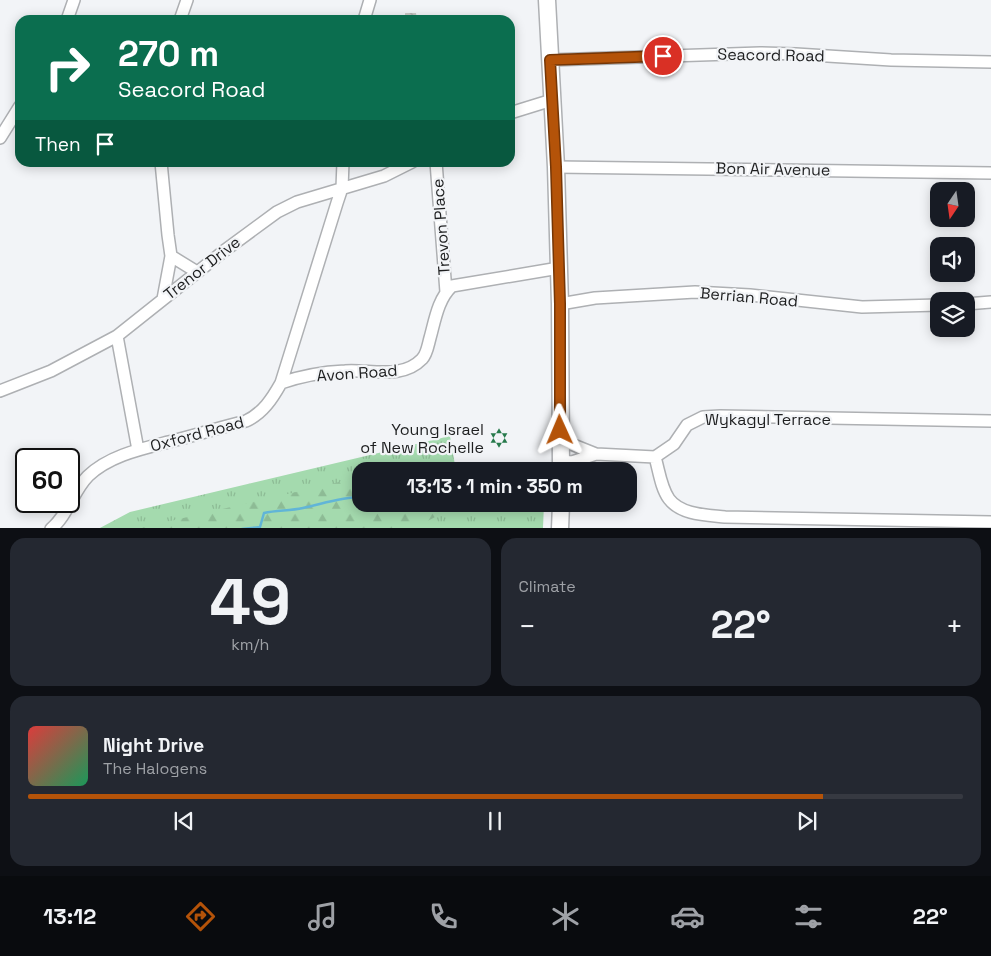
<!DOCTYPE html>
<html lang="en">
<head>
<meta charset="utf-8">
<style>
  :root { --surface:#171b24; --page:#242831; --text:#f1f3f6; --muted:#9ea1a6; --line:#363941; --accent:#b45309 }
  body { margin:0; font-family:"Space Grotesk",sans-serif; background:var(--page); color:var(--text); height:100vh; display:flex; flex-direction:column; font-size:19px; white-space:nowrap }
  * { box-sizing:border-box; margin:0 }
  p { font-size:16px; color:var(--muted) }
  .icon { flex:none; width:28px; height:28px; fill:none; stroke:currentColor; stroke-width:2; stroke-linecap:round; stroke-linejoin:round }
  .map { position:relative; height:528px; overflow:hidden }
  .drawer { display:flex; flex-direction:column; gap:10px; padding:10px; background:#0d0f14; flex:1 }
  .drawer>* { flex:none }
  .banner { position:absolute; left:15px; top:15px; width:500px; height:152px; border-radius:15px; box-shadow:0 2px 12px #0003; background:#0b6e4f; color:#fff; overflow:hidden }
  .needle { width:32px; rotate:193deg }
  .controls { position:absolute; left:930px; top:182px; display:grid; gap:10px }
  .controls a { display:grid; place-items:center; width:45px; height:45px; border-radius:10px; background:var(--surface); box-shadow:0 2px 12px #0003; font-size:25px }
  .speed { position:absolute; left:15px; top:448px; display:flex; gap:10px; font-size:25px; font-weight:700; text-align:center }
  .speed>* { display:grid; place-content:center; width:65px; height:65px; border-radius:50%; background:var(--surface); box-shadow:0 2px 12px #0003; line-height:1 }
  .speed .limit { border:2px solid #111; border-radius:8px; background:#fff; color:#111 }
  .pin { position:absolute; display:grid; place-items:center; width:42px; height:42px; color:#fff; margin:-21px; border:2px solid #fff; border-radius:50%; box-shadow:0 1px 5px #0007 }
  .me { position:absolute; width:55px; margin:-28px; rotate:359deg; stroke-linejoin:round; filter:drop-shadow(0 0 4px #0008) }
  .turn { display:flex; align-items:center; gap:18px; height:105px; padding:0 20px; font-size:22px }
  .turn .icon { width:65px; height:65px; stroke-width:2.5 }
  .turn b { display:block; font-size:35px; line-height:42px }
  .then { display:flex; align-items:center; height:48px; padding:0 20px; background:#0003; gap:10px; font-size:19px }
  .big { font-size:38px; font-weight:600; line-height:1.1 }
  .drawer .widget { flex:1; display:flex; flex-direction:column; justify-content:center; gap:8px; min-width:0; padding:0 18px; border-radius:15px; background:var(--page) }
  .drawer .dial { align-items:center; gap:0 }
  .dial b { font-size:65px; line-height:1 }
  .song { display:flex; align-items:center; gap:15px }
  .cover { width:60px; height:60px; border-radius:8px; background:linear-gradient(135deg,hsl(0 70% 55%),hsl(150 70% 35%)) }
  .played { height:5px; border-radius:2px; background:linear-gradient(90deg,var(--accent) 85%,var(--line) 85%) }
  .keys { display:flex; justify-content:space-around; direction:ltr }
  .heat { display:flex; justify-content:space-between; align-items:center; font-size:28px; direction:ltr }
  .drawer .tiles { flex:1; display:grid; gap:10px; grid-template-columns:1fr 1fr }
  .widget:last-child { grid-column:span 2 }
  .trip { position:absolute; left:352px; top:462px; width:285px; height:50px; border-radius:15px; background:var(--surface); box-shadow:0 2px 12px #0003; font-weight:600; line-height:50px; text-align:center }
  .tabs { display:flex; height:80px; justify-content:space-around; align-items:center; background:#090b0e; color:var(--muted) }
  .tabs .icon { width:35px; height:35px }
  .tabs .active { color:var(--accent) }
  .tabs b { font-size:22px; color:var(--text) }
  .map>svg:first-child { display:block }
  .grass { fill:url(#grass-tufts) }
  .forest { fill:url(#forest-firs) }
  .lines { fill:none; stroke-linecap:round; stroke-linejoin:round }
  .stream { stroke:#61b5d7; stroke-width:2.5 }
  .building { fill:url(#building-back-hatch) }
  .minor-casing { stroke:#aeb0b3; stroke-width:14 }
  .primary-casing { stroke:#aeb0b3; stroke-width:19 }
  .minor { stroke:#fff; stroke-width:11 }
  .primary { stroke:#fff; stroke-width:16 }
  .route-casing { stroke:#753606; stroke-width:12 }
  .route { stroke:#b45309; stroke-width:9 }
  .labels { text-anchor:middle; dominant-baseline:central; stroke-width:4.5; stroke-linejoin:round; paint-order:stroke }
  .street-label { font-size:16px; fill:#1e1f20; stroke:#f2f4f7 }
  .poi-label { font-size:16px; fill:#1e1f20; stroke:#f2f4f7; text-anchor:end }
</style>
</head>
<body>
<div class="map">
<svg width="991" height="529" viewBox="0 0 991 529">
  <defs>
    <pattern id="grass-tufts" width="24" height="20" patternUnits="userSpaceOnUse" patternTransform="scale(1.25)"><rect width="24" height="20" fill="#a4daae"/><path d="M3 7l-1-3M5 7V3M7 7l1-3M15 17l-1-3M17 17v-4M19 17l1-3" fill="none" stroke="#8dbb95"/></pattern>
    <pattern id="forest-firs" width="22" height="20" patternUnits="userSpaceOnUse" patternTransform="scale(1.25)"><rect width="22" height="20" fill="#a4daae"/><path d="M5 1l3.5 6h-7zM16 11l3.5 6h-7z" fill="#8dbb95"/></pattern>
    <pattern id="building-back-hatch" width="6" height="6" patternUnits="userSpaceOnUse" patternTransform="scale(1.25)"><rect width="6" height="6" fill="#cbc9c6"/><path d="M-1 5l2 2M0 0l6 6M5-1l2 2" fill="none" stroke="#aeacaa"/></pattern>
  </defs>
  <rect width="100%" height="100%" fill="#f2f4f7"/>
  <path class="grass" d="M450,436L456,471H361V504H544L543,528L98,529L130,512Z"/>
  <path class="forest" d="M361,477V504H441V514L414,528L305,529L297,527L295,529L140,528Z"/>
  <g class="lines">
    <path class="stream" d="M242,529L260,527L264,513C277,510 289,511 303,508C322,504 341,497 361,497"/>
  </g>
  <path class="building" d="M405,13H416L417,20H406Z"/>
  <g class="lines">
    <g class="minor-casing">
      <path id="minor" d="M67,20L74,0
        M180,20L187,0
        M364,20L370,0
        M550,60L760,53L796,54L891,60L991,62
        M510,113L552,100
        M0,138L20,106
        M161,162L168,235L171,256L163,299
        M436,162L446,292
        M556,167L991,173
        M171,256L197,272
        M560,304L595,298L695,292L750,295L862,307L939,305
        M966,304L991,302
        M117,336L138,450
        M281,383C301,376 323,372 345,371C370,369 402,380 422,359C427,354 428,345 430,338C435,320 438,299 452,286L559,268
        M0,391L51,371L117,336L224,251L277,212L297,202L384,176L412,162
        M561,440L596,454
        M655,457C659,471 661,488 669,499C681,515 707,515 725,517L991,522
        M561,461L572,462L596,454L655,457L674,444L687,425L703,417L720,416L991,421
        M51,529C68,515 73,491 88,476C111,454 146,448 176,440C199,434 222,427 246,421C263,413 272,399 281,383L337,203L342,188L343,162"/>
    </g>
    <g class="primary-casing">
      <path id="primary" d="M547,0L556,167L560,304L561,471
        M560,529L561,504"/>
    </g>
    <use href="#minor" class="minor"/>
    <use href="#primary" class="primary"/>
  </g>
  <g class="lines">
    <g class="route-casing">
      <path id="route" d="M560,430V304L556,167L550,60L663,56"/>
    </g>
    <use href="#route" class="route"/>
  </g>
  <defs>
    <g id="synagogue-bare" transform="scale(1.5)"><path d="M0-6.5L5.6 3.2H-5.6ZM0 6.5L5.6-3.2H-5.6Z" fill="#277a4c" stroke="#f2f4f7" stroke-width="2.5" paint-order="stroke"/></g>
  </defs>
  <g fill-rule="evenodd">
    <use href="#synagogue-bare" x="499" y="438"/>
  </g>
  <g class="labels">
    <g class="street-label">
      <text transform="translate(771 55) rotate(1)">Seacord Road</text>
      <text transform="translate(773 169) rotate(1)">Bon Air Avenue</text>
      <text transform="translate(441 227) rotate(-94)">Trevon Place</text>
      <text transform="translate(202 268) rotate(-38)">Trenor Drive</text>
      <text transform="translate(749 297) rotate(5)">Berrian Road</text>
      <text transform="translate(357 373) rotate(-4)">Avon Road</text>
      <text x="768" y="419">Wykagyl Terrace</text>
      <text transform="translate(197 434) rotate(-15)">Oxford Road</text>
    </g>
    <g class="poi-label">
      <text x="484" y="429">Young Israel<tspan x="484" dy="18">of New Rochelle</tspan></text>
    </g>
  </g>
</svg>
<div class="controls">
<a><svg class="needle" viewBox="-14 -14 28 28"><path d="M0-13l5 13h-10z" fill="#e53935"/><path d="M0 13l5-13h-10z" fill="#9ea1a6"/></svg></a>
<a><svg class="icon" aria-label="sound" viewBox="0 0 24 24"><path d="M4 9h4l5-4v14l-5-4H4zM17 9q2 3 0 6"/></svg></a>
<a><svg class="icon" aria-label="layers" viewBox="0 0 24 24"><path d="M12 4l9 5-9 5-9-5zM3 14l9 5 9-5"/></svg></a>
</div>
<div class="speed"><div class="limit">60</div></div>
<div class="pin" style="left:663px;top:56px;background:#d93025"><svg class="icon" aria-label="arrive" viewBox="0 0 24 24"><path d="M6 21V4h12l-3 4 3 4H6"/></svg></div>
<svg class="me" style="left:560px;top:430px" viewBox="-20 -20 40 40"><path d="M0-17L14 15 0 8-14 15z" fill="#b45309" stroke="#fff" stroke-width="4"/></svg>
<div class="trip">13:13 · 1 min · 350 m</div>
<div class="banner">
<div class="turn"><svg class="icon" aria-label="right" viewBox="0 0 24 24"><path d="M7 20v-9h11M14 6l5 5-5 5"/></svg><div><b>270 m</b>Seacord Road</div></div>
<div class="then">Then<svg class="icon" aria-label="arrive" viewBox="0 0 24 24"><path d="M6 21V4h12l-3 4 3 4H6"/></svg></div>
</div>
</div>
<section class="drawer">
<div class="tiles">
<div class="widget dial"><b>49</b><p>km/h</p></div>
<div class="widget"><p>Climate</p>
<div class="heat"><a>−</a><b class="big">22°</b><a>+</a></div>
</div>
<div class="widget">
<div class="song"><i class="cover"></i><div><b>Night Drive</b><p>The Halogens</p></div></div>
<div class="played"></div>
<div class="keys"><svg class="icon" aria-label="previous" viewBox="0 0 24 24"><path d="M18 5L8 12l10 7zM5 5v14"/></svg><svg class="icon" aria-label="pause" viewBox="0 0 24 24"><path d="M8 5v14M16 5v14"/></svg><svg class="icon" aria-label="next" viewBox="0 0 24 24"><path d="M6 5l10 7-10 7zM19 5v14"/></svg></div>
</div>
</div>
</section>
<nav class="tabs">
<b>13:12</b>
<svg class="icon active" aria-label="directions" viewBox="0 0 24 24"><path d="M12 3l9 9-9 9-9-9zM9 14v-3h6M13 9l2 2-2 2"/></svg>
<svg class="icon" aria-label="music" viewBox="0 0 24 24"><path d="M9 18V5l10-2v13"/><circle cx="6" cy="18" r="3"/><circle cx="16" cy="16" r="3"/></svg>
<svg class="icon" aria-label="phone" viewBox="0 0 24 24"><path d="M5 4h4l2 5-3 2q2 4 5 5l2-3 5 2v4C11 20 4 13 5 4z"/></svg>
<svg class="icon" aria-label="climate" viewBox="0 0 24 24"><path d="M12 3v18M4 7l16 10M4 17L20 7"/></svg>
<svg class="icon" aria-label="car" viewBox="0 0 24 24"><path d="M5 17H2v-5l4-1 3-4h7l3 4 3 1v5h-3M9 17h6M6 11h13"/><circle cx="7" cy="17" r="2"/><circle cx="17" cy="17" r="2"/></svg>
<svg class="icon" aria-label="filters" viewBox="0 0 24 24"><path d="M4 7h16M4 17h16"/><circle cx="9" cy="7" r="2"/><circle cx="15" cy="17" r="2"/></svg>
<b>22°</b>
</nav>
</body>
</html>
